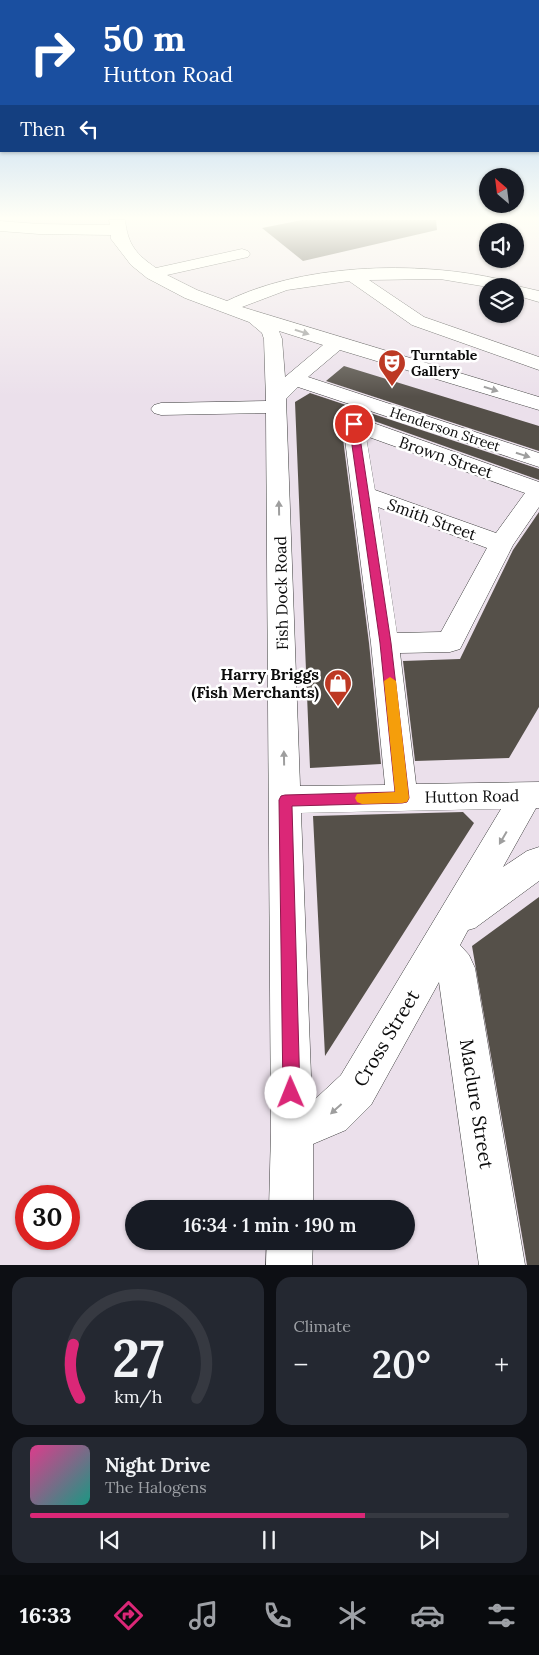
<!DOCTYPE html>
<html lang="en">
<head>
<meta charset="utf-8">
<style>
  :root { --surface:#171b24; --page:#242831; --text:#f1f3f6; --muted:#9ea1a6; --line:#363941; --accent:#db2777 }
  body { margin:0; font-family:Lora,serif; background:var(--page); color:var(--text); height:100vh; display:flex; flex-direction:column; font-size:19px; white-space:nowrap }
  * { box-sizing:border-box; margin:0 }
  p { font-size:16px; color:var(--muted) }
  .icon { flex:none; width:28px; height:28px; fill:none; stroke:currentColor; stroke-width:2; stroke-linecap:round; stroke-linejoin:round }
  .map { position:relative; height:1265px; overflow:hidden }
  .side { display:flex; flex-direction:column; gap:12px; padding:12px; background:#0d0f14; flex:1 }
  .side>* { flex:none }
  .hud { position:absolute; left:0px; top:0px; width:540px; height:152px; box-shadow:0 1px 4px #0004; background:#1a4fa0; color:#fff; overflow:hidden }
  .needle { width:32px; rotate:332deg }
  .tools { position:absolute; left:479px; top:168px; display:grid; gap:10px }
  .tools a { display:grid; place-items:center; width:45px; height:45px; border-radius:50%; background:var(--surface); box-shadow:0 1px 4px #0004; font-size:25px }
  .speed { position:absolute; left:15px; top:1185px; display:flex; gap:10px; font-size:25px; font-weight:700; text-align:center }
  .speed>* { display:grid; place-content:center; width:65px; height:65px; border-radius:50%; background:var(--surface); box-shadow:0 1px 4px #0004; line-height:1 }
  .speed .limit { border:8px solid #d22; background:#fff; color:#111 }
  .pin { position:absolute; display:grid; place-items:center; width:42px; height:42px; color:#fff; margin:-21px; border:2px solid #fff; border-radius:50%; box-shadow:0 1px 5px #0007 }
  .me { position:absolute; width:55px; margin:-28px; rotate:359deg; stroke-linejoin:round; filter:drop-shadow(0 0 4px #0008) }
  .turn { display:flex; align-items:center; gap:18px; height:105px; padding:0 20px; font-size:22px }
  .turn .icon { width:65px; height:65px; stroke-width:2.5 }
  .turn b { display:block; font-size:35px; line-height:42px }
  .then { display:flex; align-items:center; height:48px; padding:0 20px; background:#0003; gap:10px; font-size:19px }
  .big { font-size:38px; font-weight:600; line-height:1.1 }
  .side .tile { flex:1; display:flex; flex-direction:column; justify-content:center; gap:8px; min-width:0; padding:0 18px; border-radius:15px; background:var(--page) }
  .side .dial { align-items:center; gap:0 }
  .dial svg { height:130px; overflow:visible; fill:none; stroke:var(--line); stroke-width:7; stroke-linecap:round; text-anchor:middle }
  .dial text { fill:var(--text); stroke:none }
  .song { display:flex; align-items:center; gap:15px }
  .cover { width:60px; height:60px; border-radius:8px; background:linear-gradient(135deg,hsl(330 70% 55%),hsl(170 70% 35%)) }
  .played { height:5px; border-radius:2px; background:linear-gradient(90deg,var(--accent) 70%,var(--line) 70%) }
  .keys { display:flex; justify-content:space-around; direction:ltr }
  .heat { display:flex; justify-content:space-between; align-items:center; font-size:28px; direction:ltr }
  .side .tiles { flex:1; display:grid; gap:12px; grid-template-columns:1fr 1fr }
  .tile:last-child { grid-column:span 2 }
  .trip { position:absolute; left:125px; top:1200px; width:290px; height:50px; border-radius:25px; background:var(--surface); box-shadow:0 1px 4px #0004; font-weight:600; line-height:50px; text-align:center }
  .tab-bar { display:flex; height:80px; justify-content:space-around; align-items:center; background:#090b0e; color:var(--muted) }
  .tab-bar .icon { width:35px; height:35px }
  .tab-bar .on { color:var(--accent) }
  .tab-bar b { font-size:22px; color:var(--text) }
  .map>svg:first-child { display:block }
  .industrial { fill:#ebe0eb; fill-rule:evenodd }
  .building { fill:#555049 }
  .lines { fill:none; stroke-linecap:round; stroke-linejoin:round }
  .minor-casing { stroke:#3f3f3f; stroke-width:1 }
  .minor { fill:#fff; fill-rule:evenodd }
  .oneway { fill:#9e9e9e }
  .route { fill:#db2777; stroke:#8e194d }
  .slow { fill:#f59e0b }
  .labels { text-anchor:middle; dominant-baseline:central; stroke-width:5; stroke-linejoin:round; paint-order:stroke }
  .far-poi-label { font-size:14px; font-weight:bold; fill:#0c0c0c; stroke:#fff; text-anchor:start }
  .far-street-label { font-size:14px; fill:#0c0c0c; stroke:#fff }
  .street-label { font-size:16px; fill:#0c0c0c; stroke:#fff }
  .poi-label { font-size:16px; font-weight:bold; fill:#0c0c0c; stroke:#fff; text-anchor:end }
  .near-street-label { font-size:19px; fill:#0c0c0c; stroke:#fff }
</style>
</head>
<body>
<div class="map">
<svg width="539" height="1265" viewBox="0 0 539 1265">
  <rect width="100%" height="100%" fill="#ffffec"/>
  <path class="industrial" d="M0,220H539V1265H0ZM488,231H515V259H488ZM488,286H515V314H488ZM26,1196H69V1239H26ZM134,1209H406V1241H134Z"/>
  <path class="building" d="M302,220H436L437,230L303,261L262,228Z
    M344,366L539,426V451L326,381Z
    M310,393L539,469V480L363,417H346L341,423L369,643L381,764L310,768L295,402Z
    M539,512V707L509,758L415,761L403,661L460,659L513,550Z
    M463,812L474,823L325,1056L313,816Z
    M539,897V1265H527L472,946Z"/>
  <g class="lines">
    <g class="minor-casing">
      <path id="minor" d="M109,220H125C128,245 136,254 156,268L242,249L248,251L250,254L248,257L167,275L197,290L227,301C306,262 427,260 511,282L513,285L539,291V302L515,295V286L488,287L440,279L369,280L424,317L539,357V370L412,325L349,281L287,290L242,307L539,397V410L340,350L308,377L539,453V467L298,387L286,399L300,786L385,785L371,643L343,424L346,419L354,418L362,419L539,482V507L513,545L460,649L450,652L400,653L416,784L539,782V808H536L503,867L527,851L539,847V881L475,928L468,930L460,945L469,955L475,968L525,1265H479L439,982L371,1105L346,1130L313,1144V1209H269L271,1132L266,413L161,415L154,413L151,409L154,405L161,403L266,401L264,339L262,333L249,322L185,298L147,278L131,265L111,239V235L39,234L0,231V221L39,224L110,225ZM279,331L323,345L285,377L282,339ZM366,436L525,493L496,533L375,490ZM378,507L487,548L441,632L397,633ZM501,809L341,1075L312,1102L301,813Z
        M267,1241H313L312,1265H266Z"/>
    </g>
    <use href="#minor" class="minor"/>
  </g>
  <defs><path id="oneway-solid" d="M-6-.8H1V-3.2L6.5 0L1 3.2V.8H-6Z" transform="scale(1.25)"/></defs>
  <g class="oneway">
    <use href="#oneway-solid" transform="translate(302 332) rotate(17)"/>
    <use href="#oneway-solid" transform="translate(491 389) rotate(17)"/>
    <use href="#oneway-solid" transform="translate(523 455) rotate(18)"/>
    <use href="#oneway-solid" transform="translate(279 508) rotate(-91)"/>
    <use href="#oneway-solid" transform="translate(284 758) rotate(-91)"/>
    <use href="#oneway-solid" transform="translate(503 838) rotate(120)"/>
    <use href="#oneway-solid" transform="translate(336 1109) rotate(138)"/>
  </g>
  <linearGradient id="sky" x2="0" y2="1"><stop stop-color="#92bfee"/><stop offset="0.55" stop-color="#fffff6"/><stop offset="1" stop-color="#fffff6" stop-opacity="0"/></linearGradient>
  <rect width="539" height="397" fill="url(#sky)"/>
  <path class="route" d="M354,422L358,424L391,643L409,798L407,802L402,803L292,806L300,1093L297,1099L291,1102L285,1099L283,1093L279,800L281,796L285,795L395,792L380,643L349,424Z"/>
  <path class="slow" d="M390,677L396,681L409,798L407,802L402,803L362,804L357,802L355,798L357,794L395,792L384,681Z"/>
  <defs>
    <g id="theatre-pin" transform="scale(1.4375)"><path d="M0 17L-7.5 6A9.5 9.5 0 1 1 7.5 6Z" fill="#bd3924" stroke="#fff"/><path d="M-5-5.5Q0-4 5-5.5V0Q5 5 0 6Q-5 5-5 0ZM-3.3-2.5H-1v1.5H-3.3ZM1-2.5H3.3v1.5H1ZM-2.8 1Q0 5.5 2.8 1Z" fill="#fff"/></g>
    <g id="shop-pin" transform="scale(1.4375)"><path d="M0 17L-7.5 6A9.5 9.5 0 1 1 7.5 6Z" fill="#bd3924" stroke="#fff"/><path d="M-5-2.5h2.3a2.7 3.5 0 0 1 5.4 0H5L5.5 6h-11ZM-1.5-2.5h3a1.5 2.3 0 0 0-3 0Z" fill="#fff"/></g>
  </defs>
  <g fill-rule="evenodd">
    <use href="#theatre-pin" x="392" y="363"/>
    <use href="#shop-pin" x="338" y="683"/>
  </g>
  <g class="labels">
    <g class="far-poi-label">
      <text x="411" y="355">Turntable<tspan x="411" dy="16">Gallery</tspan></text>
    </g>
    <g class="far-street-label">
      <text transform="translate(445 429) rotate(18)">Henderson Street</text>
    </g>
    <g class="street-label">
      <text transform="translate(446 457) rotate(19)">Brown Street</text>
      <text transform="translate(432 519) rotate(20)">Smith Street</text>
      <text transform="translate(281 593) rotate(-91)">Fish Dock Road</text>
      <text transform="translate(472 796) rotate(-1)">Hutton Road</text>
    </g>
    <g class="poi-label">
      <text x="319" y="674">Harry Briggs<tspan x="319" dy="18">(Fish Merchants)</tspan></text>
    </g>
    <g class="near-street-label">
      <text transform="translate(386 1038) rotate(-59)">Cross Street</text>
      <text transform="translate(477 1104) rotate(81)">Maclure Street</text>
    </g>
  </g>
</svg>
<div class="tools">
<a><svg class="needle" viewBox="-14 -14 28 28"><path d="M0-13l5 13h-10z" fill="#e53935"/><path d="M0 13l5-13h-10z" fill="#9ea1a6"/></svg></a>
<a><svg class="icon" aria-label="sound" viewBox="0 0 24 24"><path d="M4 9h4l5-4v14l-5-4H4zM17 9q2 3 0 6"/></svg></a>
<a><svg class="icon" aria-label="layers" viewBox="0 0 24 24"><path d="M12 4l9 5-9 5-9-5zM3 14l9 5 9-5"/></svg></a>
</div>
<div class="speed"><div class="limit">30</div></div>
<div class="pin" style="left:354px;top:424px;background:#d93025"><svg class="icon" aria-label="arrive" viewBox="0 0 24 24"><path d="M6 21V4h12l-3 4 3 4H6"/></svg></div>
<svg class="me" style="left:291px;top:1093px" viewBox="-20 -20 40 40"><circle r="19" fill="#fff"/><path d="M0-13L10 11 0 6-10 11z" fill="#db2777"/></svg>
<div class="trip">16:34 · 1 min · 190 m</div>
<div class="hud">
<div class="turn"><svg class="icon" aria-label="right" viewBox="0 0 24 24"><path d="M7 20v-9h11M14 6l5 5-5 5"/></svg><div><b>50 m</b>Hutton Road</div></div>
<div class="then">Then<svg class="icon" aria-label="left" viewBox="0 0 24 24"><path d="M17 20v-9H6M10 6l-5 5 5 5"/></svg></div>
</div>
</div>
<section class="side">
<div class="tiles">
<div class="tile dial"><svg viewBox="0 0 100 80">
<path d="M14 69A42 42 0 1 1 86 69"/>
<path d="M14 69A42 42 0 0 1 10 36" stroke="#db2777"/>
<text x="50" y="56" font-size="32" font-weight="700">27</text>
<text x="50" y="72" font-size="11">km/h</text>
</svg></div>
<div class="tile"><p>Climate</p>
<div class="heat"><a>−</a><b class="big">20°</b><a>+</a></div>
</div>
<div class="tile">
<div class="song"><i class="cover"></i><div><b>Night Drive</b><p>The Halogens</p></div></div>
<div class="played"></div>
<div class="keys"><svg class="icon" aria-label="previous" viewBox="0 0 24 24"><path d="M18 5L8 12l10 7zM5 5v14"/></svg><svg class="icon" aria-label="pause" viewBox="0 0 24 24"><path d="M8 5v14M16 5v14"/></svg><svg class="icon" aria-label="next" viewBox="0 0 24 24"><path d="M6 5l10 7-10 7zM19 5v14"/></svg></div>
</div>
</div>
</section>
<nav class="tab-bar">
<b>16:33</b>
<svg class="icon on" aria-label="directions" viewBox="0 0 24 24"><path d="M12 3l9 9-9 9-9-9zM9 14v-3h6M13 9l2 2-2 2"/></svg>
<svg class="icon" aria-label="music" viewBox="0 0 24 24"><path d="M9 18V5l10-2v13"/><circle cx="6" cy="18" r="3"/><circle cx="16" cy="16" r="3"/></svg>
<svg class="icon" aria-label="phone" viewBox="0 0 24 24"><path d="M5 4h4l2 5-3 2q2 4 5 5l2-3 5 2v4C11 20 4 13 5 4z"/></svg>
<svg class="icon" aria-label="climate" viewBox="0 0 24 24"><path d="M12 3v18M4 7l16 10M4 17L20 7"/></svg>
<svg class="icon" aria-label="car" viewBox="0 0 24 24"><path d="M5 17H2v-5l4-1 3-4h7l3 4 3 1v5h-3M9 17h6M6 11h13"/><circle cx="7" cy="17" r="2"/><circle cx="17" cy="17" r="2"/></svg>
<svg class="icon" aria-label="filters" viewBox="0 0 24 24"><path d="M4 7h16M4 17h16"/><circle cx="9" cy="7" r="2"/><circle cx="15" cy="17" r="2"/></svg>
</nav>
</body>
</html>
